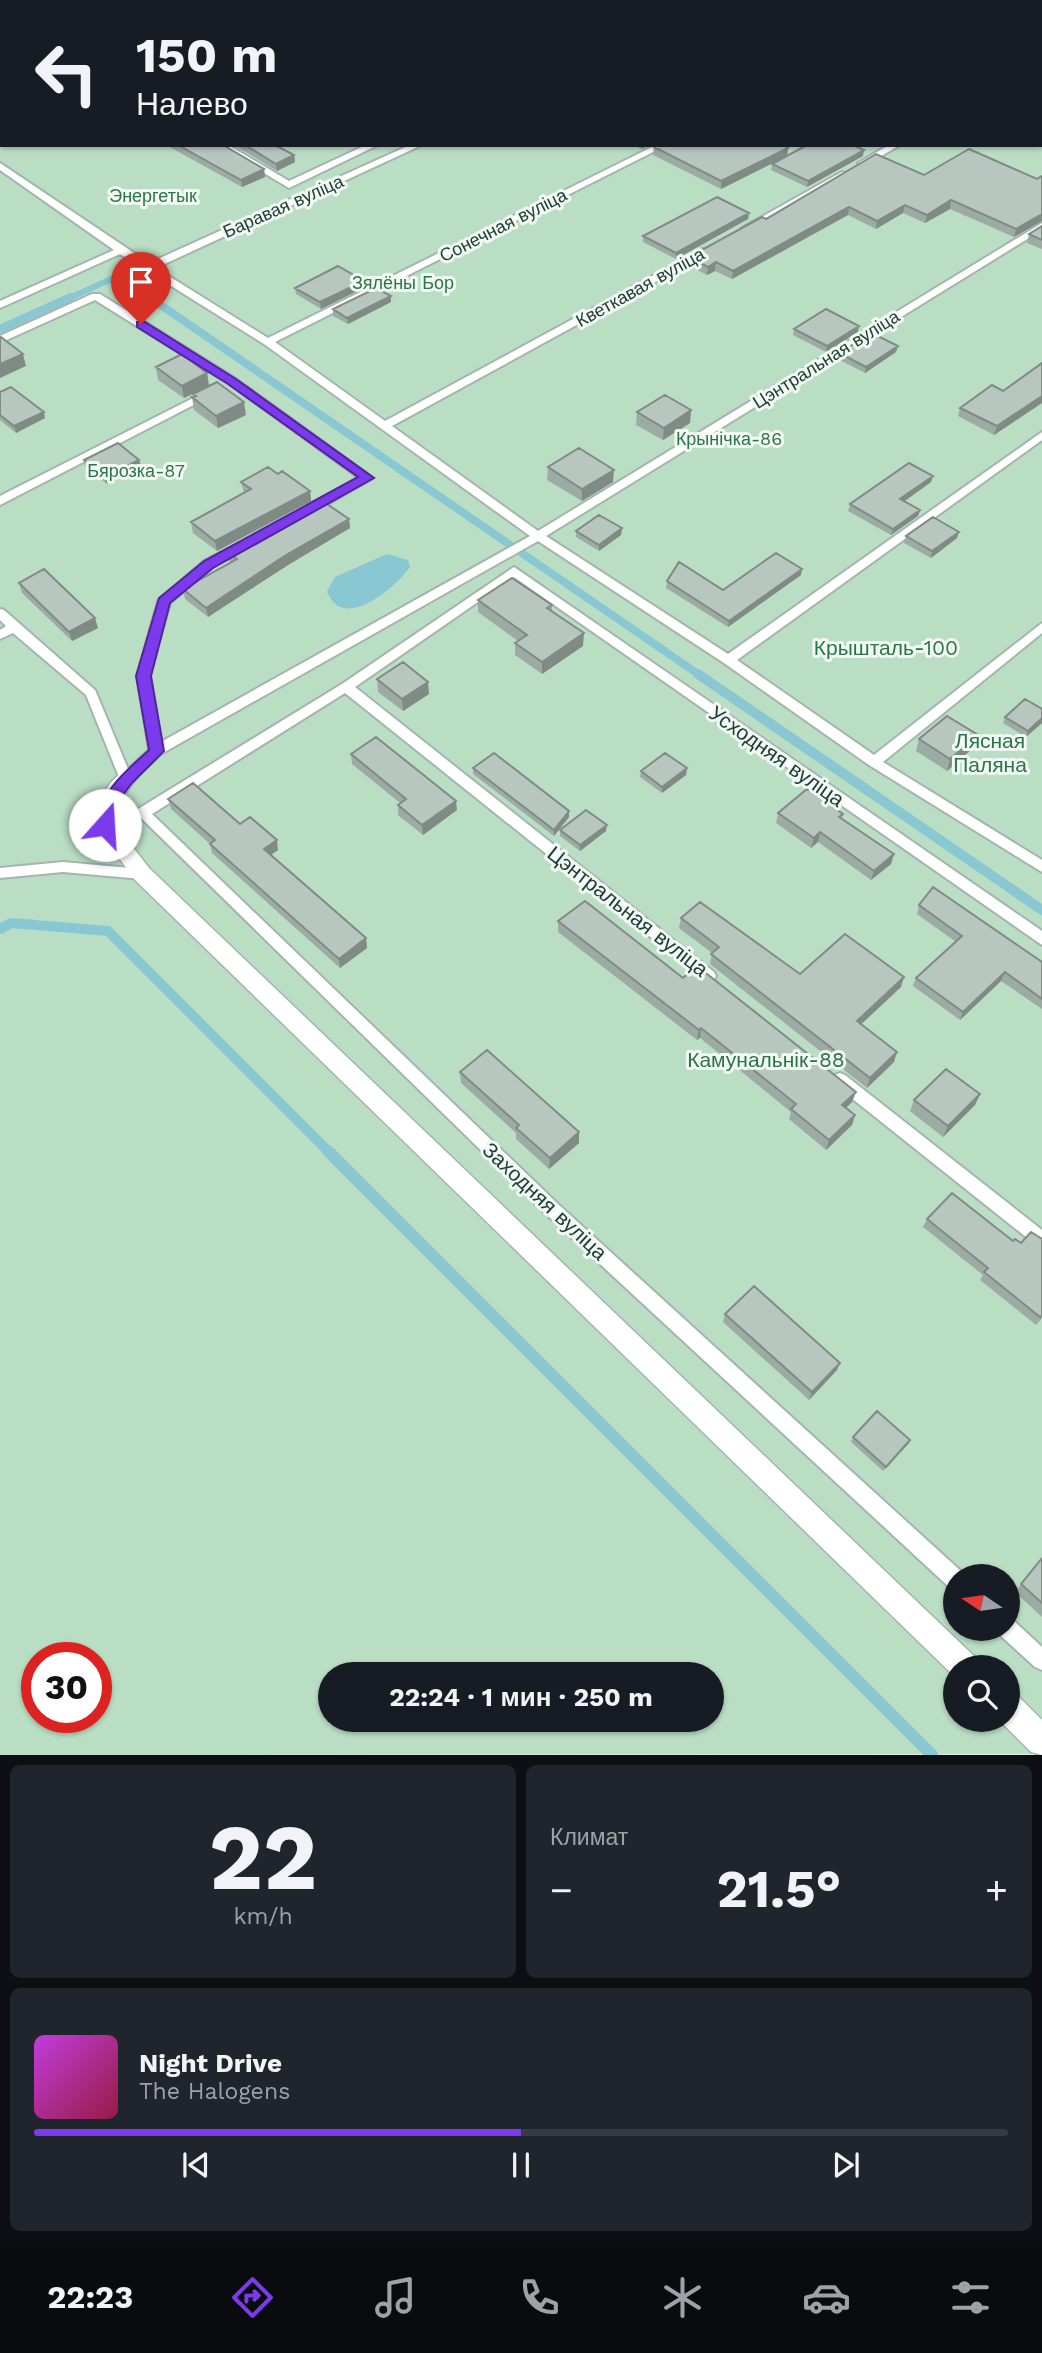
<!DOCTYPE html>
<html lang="ru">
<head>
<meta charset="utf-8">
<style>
  :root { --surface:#171b24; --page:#20242c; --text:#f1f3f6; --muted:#9ea1a6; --line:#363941; --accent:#7c3aed }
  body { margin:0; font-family:"Work Sans",sans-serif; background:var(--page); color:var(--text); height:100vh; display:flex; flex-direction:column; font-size:26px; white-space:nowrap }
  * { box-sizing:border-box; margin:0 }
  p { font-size:23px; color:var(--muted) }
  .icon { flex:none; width:38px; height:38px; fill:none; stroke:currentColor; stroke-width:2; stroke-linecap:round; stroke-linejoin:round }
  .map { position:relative; height:1755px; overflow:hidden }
  .details { display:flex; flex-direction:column; gap:10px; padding:10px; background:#0d0f14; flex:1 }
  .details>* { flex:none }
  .banner { position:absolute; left:0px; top:0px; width:1043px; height:147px; box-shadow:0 2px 5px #0004; background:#171b24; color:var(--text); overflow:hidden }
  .needle { width:46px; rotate:283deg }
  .controls { position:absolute; left:943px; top:1564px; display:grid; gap:14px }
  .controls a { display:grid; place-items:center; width:77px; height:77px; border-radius:50%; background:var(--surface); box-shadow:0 2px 5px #0004; font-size:35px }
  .speed { position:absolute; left:21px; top:1642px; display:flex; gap:14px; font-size:35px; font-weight:700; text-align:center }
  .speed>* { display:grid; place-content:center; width:91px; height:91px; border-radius:50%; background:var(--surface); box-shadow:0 2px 5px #0004; line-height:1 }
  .speed .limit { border:10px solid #d22; background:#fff; color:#111 }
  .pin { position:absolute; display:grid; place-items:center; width:60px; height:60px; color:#fff; margin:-72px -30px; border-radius:50% 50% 50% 0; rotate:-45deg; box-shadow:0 0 7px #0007 }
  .pin .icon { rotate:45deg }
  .me { position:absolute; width:77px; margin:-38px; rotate:19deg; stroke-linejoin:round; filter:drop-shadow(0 0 5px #0008) }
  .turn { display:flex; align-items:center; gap:24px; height:147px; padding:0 21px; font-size:32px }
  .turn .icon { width:91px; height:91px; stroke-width:2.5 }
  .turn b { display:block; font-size:49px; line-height:60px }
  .big { font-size:52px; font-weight:700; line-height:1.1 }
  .details .widget { flex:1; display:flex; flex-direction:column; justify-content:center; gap:10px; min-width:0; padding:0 24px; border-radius:10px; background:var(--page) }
  .details .dial { align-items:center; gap:0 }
  .dial b { font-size:91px; line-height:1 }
  .song { display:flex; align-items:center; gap:21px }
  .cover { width:84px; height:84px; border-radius:10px; background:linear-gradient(135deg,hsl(290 70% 55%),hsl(340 70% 35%)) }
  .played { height:7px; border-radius:4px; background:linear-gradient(90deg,var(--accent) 50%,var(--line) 50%) }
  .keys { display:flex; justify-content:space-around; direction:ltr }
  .heat { display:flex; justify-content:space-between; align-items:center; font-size:38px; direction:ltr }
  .details .tiles { flex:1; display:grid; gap:10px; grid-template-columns:1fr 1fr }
  .widget:last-child { grid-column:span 2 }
  .trip { position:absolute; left:318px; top:1662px; width:406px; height:70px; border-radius:35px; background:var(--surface); box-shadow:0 2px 5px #0004; font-weight:700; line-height:70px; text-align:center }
  .menu { display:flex; height:112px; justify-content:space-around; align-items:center; background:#090b0e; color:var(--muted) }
  .menu .icon { width:49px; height:49px }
  .menu .current { color:var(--accent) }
  .menu b { font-size:32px; color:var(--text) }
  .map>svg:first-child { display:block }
  .green { fill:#badec4; fill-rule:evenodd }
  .water { fill:#89c7d2 }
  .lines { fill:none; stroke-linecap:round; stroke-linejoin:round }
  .stream-far3 { stroke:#89c7d2; stroke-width:6 }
  .stream-far2 { stroke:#89c7d2; stroke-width:8 }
  .stream-far1 { stroke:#89c7d2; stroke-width:10 }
  .stream { stroke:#89c7d2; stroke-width:12 }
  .service-casing { stroke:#a4b4ae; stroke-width:4 }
  .minor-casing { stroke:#a4b4ae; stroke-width:3 }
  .service { fill:#fff; fill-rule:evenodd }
  .minor { fill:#fff; fill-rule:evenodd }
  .wall { fill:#9daba5 }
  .shaded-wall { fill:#808b86 }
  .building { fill:#b7c7c0; stroke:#808b86; stroke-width:2 }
  .route { fill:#7c3aed; stroke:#51269a; stroke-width:2 }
  .labels { text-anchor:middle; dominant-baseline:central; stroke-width:6; stroke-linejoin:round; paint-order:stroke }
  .far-park-label { font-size:18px; fill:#2b7547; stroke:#f2f9f5 }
  .far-street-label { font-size:18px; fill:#213d36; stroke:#f2f9f5 }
  .park-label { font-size:21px; fill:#2b7547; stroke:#f2f9f5 }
  .street-label { font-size:21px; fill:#213d36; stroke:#f2f9f5 }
</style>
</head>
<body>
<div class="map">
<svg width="1042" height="1755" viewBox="0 0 1042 1755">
  <rect width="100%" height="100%" fill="#e1ece7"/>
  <path class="green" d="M0,0H1042V1754L0,1755ZM2,2H1041V145H2ZM956,1577H1008V1629H956ZM37,1657H96V1717H37ZM956,1668H1008V1720H956ZM331,1675H712V1720H331Z"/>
  <path class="water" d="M387,554L408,560L410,567C396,587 342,634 327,591L335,577Z"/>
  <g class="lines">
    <path class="stream-far3" d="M67,299L118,276L151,299"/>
    <path class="stream-far2" d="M149,297L701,676
      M0,329L71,297"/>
    <path class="stream-far1" d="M698,674L1042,910
      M0,929L11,923L108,931L330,1153"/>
    <path class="stream" d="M328,1151L932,1755"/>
    <g class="service-casing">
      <path id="service" d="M0,0H8V2H2V4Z
        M208,0H216L217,2H209Z
        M385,0H394L396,2H386Z
        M595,0H605L607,2H596Z
        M733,0H743L731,2Z
        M948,0H958L946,2Z
        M0,27H2L0,54Z
        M0,84H2V90H0Z
        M217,145H228L289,181L366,145H378L289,188Z
        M410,145H422L156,268L268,338L656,145H667L275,342L385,421L702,249H708V253L392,426L538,531L1042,223V230L546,536L728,654L1042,432V440L737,660L874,755L1042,623V633L883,762L1042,860V872L869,765L724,663L538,541L161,754L131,782H121L86,695L13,633L0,639V630L6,626L0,620V609L4,610L95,690L128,769L149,750L137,676L158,601L204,561L239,543L243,542L249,546L212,567L170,603L149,676L161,742L530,536L264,344L120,254L0,308V301L114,250L0,170V163L149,263Z
        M889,145H900L866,165L858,163Z
        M842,172L845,173V177L750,230L742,228Z
        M92,294H100L236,379L373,478L314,512H306V506L359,478L228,383L95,300L0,343V336Z
        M209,390L213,391V395L0,505V496Z
        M514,567L1042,931V945L514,577L355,687L714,972L716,976L714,980L709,982L704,980L345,693L152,814L559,1205L963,1573L964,1577H956V1589L949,1587L547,1215L136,813L138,809L342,684Z
        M63,862L142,869L147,870L149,874L147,878L142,879L63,872L0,878V868Z
        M840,1073L845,1075L1042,1230V1248L1036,1245L835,1085L832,1080L835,1075Z
        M1008,1619L1015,1622L1042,1647V1670L1035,1667L1001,1636L998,1629H1008Z"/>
    </g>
    <g class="minor-casing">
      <path id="minor" d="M126,772L133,774L136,779L117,806L115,824L149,868L976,1658L981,1668H956V1678L135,880L95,825C97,806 106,778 126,772Z
        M1008,1693L1019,1697L1042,1720V1755L1031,1752L999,1720H1008Z"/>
    </g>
    <use href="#service" class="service"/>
    <use href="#minor" class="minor"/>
  </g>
  <path class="wall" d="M419,0H467L463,2H423Z
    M166,145H223L264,169L265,177L242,187Z
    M234,145H275L294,155L295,162L277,171Z
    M633,145H650L641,149Z
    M654,147L788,148L787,156L721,189L653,155Z
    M863,156L807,187L771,170L772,164Z
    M924,175L1037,179L1042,176V221L1014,237L950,209L925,223L903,213L876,229L848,215L732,279L715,271L707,275L688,265L689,257L766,219Z
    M749,213L748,219L676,259L643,242V236Z
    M1042,226V249L1027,243L1029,234Z
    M364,281L365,287L321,309L296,294L295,288Z
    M391,302L348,324L333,316V309Z
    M794,329L858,332L826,352L793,335Z
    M896,352L865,373L838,359L839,353Z
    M1042,363V403L994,435L958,416L960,408L1003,391Z
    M156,367L207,373L209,386L184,398L158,380Z
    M0,392L45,418L16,433L0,420Z
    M193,394L246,415L218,428L194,410L192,397H194Z
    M691,410L690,423L663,440L636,425L637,412Z
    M84,460H139L141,466L107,484L85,467Z
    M548,467L613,482L582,501L547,480Z
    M278,474L310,491L311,501L217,551L193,533L191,522L244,493L241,482Z
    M933,476L931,482L905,501L920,510L918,516L891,535L848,511L850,504Z
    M349,519L350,528L288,565L208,617L185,599L183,589L231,562L229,561L227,551Z
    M622,528L621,535L599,551L576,537V531Z
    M906,536L957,538L931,558L904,543Z
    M801,575L728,627L666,588L667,581L723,590Z
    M19,583L98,628L72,641L22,593Z
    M478,600L552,605V612L583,646L542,674L515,655V643L518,641L478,612Z
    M377,679L429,694L403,711L378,692Z
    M1042,709V723L1026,737L1003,723L1005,717Z
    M978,735L974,747L947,771L916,751L919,739Z
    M351,754L457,810L423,835L398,815V805L400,803L352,764Z
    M473,768L569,817L554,836L473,774Z
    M687,768L686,775L662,793L640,777L641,771Z
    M168,799L240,824L278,850L271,855L366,938L367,948L340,968L212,853L210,844L171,809Z
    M778,813L843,814L842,818L894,854L891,864L871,880L818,842L811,848L776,823Z
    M560,830L606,831L580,851L560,836Z
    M919,905L1042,962V1009L1001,981L960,1020L913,986L916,978L956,942L917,914Z
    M681,918L800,974L901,987L861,1024L894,1062L867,1088L710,964L712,953L679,928Z
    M558,921L683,978L852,1102L846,1108L855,1115L852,1125L826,1150L789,1119L791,1112L700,1038L697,1040L558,932Z
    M460,1072L579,1143L549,1169L516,1139V1133L461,1083Z
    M980,1094L975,1105L943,1137L910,1111L914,1100Z
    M927,1219L1021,1243L1042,1239V1318L1036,1325L980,1280L983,1275L923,1227Z
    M725,1314L837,1370L809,1400L723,1322Z
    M853,1437L910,1440L908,1444L883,1471L851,1442Z
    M1042,1558V1617L1015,1592Z"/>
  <path class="shaded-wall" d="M454,0H467L463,2H450Z
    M642,145H650L641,149Z
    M788,148L787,156L721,189V181Z
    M864,150L863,156L807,187L808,181Z
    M294,155L295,162L277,171L276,164Z
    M264,169L265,177L242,187L241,180Z
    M951,200L950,209L925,223L927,215Z
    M905,205L903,213L876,229L877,221Z
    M849,207L848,215L732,279L733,271Z
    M749,213L748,219L676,259V253Z
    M1042,214V221L1014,237L1016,229Z
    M716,262L715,271L707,275L708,267Z
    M364,281L365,287L321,309L320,302Z
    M391,296V302L348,324L347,318Z
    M859,326L858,332L826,352L827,346Z
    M898,346L896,352L865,373L866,367Z
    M23,354L26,366L0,378V364Z
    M207,373L209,386L184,398L182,386Z
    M1042,396V403L994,435L997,426Z
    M244,402L246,415L218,428L216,416Z
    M691,410L690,423L663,440L664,428Z
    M44,412L45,418L16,433L14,426Z
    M139,460L141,466L107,484L105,477Z
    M614,470L613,482L582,501V489Z
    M933,476L931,482L899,505L900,499Z
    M310,491L311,501L217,551L215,541Z
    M920,510L918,516L891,535L893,529Z
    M349,519L350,528L288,565L208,617L206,608L286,555Z
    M622,528L621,535L599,551V545Z
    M959,532L957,538L931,558L932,551Z
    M802,569L801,575L728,627L729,621Z
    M95,618L98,628L72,641L69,632Z
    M584,633L583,646L542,674V662Z
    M428,682L429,694L403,711L402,699Z
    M1042,718V723L1026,737L1028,731Z
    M978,735L974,747L947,771L950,759Z
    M687,768L686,775L662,793V787Z
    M456,801L457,810L423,835L422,825Z
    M569,811V817L554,836V830Z
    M607,825L606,831L580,851V845Z
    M820,832L818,842L811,848L814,838Z
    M277,840L278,850L266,858L264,849Z
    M894,854L891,864L871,880L874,871Z
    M366,938L367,948L340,968L339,959Z
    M1005,972L1001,981L960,1020L963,1012Z
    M904,977L901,987L854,1031L857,1021Z
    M701,1028L700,1038L697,1040L699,1030Z
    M897,1052L894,1062L867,1088L870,1078Z
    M856,1092L852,1102L839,1115L842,1105Z
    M980,1094L975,1105L943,1137L948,1126Z
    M855,1115L852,1125L826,1150L829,1140Z
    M579,1132V1143L549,1169L550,1158Z
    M840,1363L837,1370L809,1400L812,1392Z
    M910,1440L908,1444L883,1471L886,1467Z"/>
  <path class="building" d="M432,0H454L450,2H436Z
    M807,0H901L897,2H803Z
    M1041,19H1042V54H1041Z
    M178,145H223L264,169L241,180Z
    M245,145H275L294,155L276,164Z
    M658,145H783L788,148L721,181L654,147Z
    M807,145H853L864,150L808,181L772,164Z
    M969,149L1037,179L1042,176V214L1016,229L951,200L927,215L905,205L877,221L849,207L733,271L716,262L708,267L689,257L762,217L766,219L876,154L924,175Z
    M717,197L749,213L676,253L643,236Z
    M1042,226V240L1029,234Z
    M338,266L364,281L320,302L295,288Z
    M376,288L391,296L347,318L333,309Z
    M826,309L859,326L827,346L794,329Z
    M872,333L898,346L866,367L839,353Z
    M1,337L23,354L0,364V338Z
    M182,354L207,373L182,386L156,367Z
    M1042,363V396L997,426L960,408L992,385L1003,391Z
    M217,382L244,402L216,416L192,397L196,396L193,394Z
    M11,387L44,412L14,426L0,415V392Z
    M665,395L691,410L664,428L637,412Z
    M118,443L139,460L105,477L84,460Z
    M579,448L614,470L582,489L548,467Z
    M909,463L933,476L900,499L920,510L893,529L850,504Z
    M268,467L278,474L282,471L310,491L215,541L191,522L251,489L241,482Z
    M321,500L349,519L286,555L206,608L183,589L237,559L227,551Z
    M599,515L622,528L599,545L576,531Z
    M933,517L959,532L932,551L906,536Z
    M776,553L802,569L729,621L667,581L679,562L723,590Z
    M44,569L95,618L69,632L19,583Z
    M512,578L552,605L547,608L584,633L542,662L515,643L527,635L478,600Z
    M403,662L428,682L402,699L377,679Z
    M1025,699L1042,709V718L1028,731L1005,717Z
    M947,716L978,735L950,759L919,739Z
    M376,737L456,801L422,825L398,805L406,799L351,754Z
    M494,753L569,811L554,830L473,768Z
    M665,753L687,768L662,787L641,771Z
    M193,783L240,824L250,817L277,840L264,849L366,938L339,959L210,844L215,840L168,799Z
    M807,789L843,814L839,817L894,854L874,871L820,832L814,838L778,813Z
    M586,810L607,825L580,845L560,830Z
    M933,887L1042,962V999L1005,972L963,1012L916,978L962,936L919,905Z
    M585,901L683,978L697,966L856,1092L842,1105L855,1115L829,1140L791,1109L796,1104L701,1028L699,1030L558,921Z
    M700,902L800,974L845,934L904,977L857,1021L897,1052L870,1078L711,954L719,947L681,918Z
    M487,1050L579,1132L550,1158L516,1128L519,1125L460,1072Z
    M946,1069L980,1094L948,1126L914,1100Z
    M952,1193L1013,1241L1015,1239L1021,1243L1031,1232L1042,1239V1316L1040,1317L984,1272L988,1268L927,1219Z
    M754,1286L840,1363L812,1392L725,1314Z
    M877,1411L910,1440L886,1467L853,1437Z
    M1042,1558V1603L1021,1584Z"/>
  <path class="route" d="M137,322H145L236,379L374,478L213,568L170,603L151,676L164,751L132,783L115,806L111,829L105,831L97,825C101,790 124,773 149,750L136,676L159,598L204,561L358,477L228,384L137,327Z"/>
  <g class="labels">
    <g class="far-park-label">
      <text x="153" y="195">Энергетык</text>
      <text x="403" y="282">Зялёны Бор</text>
      <text x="729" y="438">Крынічка-86</text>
      <text x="136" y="470">Бярозка-87</text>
    </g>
    <g class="far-street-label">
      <text transform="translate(283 206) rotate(-24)">Баравая вуліца</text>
      <text transform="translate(503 225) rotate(-27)">Сонечная вуліца</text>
      <text transform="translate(640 287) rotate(-29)">Кветкавая вуліца</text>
      <text transform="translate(826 359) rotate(-32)">Цэнтральная вуліца</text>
    </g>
    <g class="park-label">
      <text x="886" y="647">Крышталь-100</text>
      <text x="990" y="740">Лясная<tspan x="990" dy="24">Паляна</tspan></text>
      <text x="766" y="1059">Камунальнік-88</text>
    </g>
    <g class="street-label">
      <text transform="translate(777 756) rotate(35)">Усходняя вуліца</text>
      <text transform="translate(628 911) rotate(38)">Цэнтральная вуліца</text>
      <text transform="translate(545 1201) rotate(43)">Заходняя вуліца</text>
    </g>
  </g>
</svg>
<div class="controls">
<a><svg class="needle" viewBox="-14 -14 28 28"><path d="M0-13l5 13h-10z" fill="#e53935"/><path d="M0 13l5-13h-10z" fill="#9ea1a6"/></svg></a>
<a><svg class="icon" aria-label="search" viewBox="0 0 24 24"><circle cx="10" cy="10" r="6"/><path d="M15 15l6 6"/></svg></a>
</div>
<div class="speed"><div class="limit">30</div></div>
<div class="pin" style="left:141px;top:324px;background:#d93025"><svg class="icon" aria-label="arrive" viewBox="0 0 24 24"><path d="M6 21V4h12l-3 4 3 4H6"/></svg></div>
<svg class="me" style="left:105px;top:825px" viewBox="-20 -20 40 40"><circle r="19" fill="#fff"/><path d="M0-13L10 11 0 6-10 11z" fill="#7c3aed"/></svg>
<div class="trip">22:24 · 1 мин · 250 m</div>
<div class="banner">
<div class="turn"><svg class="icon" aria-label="left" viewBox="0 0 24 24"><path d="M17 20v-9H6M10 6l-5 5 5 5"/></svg><div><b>150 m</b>Налево</div></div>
</div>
</div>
<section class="details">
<div class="tiles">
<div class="widget dial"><b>22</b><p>km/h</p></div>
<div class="widget"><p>Климат</p>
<div class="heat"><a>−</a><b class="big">21.5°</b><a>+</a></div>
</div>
<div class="widget">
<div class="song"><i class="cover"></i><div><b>Night Drive</b><p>The Halogens</p></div></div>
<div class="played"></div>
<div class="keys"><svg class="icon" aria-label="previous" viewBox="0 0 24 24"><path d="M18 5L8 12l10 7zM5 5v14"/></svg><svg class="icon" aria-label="pause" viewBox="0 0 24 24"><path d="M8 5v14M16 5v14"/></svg><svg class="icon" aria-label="next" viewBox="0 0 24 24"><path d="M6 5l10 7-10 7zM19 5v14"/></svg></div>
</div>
</div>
</section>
<nav class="menu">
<b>22:23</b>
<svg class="icon current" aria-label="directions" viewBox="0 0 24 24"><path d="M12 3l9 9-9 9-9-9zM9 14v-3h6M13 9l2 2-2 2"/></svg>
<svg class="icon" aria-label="music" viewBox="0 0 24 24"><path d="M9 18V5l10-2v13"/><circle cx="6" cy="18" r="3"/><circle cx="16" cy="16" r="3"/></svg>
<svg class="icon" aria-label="phone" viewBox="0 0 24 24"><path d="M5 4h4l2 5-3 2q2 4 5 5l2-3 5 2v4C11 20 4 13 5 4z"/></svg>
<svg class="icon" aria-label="climate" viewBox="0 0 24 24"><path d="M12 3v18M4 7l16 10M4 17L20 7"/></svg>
<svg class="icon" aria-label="car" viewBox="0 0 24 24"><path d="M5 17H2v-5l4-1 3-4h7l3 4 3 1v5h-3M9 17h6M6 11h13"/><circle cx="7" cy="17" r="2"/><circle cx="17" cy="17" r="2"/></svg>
<svg class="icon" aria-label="filters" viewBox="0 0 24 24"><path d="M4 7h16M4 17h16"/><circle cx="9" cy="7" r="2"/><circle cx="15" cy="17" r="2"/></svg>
</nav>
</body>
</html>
